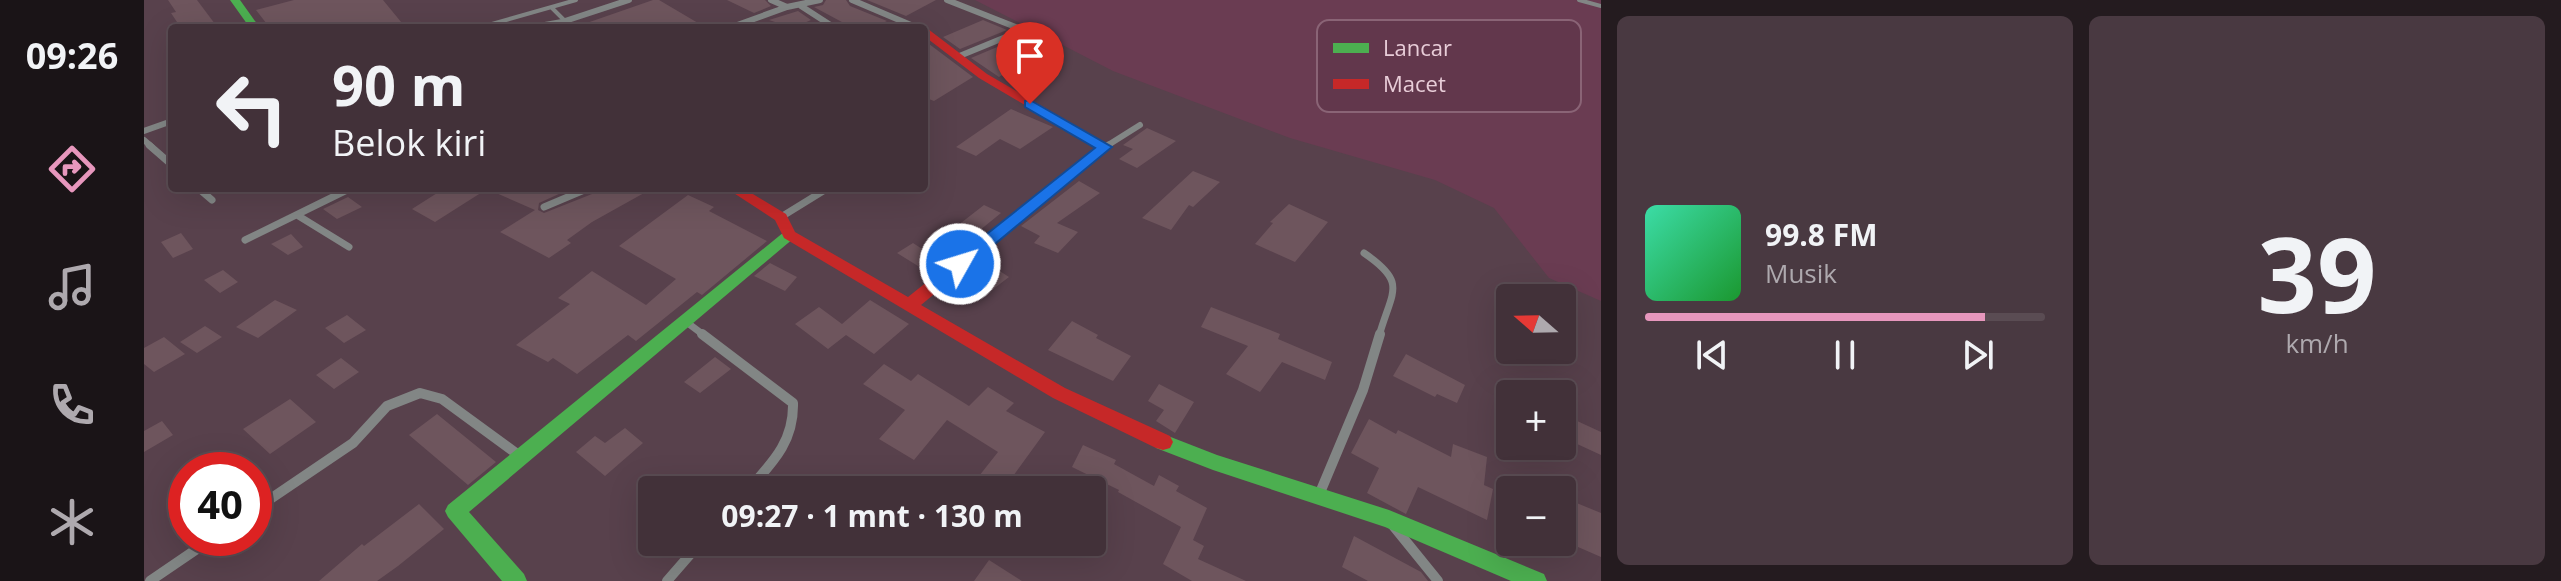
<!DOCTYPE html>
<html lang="id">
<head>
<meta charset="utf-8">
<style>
  :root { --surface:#423139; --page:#493941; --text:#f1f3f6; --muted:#aea9ae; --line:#5a4c53; --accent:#e797bd }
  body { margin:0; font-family:"Open Sans",sans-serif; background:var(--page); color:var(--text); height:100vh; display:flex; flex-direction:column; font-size:30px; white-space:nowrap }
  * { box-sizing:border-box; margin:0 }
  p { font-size:26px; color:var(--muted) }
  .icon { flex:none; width:44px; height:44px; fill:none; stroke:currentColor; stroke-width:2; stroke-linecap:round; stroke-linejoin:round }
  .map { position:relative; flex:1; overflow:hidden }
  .side { display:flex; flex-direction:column; gap:16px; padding:16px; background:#241b1f; width:960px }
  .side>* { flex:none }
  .hud { position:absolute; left:24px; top:24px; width:760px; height:168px; border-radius:8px; box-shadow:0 8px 32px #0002,0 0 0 2px var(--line); background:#423139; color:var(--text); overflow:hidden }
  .needle { width:52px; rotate:290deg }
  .fabs { position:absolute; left:1352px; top:284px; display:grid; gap:16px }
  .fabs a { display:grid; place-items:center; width:80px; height:80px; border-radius:8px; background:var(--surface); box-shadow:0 8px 32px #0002,0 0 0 2px var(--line); font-size:40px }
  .speed { position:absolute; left:24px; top:452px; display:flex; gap:16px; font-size:40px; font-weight:700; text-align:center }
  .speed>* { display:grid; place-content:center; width:104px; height:104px; border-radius:50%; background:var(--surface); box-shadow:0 8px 32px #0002,0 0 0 2px var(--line); line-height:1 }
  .speed .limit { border:12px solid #d22; background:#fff; color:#111 }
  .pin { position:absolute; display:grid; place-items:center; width:68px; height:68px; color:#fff; margin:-82px -34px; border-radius:50% 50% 50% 0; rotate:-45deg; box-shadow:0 0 8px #0007 }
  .pin .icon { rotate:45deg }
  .me { position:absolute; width:88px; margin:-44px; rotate:51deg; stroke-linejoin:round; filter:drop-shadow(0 0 6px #0008) }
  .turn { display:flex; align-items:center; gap:28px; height:168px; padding:0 32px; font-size:36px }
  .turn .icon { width:104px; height:104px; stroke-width:2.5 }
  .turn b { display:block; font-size:56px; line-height:68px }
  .side .card { flex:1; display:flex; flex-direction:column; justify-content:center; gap:12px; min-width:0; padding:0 28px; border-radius:12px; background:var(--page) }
  .side .dial { align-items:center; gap:0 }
  .dial b { font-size:104px; line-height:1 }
  .song { display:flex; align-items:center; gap:24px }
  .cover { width:96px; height:96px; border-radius:12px; background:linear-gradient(135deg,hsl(160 70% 55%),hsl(130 70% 35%)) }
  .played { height:8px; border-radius:4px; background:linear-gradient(90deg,var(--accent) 85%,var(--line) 85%) }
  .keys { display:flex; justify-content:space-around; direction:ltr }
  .side .tiles { flex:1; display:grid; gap:16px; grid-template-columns:repeat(2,1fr) }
  .trip { position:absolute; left:494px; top:476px; width:468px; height:80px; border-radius:8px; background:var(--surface); box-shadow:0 8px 32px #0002,0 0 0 2px var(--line); font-weight:700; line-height:80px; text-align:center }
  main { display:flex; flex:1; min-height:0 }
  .dock { display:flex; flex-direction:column; width:144px; justify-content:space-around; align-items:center; background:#1a1417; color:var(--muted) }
  .dock .icon { width:56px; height:56px }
  .dock .active { color:var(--accent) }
  .dock b { font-size:36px; color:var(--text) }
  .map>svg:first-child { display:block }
  .built { fill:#6a3c52 }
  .building { fill:#6e555d }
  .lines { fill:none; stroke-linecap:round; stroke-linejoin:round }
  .lane { stroke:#828685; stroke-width:4 }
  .street-far2 { stroke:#828685; stroke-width:6 }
  .street-far1 { stroke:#828685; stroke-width:7 }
  .street { stroke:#828685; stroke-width:10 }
  .fast { fill:#4caf50; fill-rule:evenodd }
  .jam { fill:#c62828; fill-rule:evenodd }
  .route { fill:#1a73e8; stroke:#114b97; stroke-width:2 }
  .key { fill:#62374c; stroke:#8a6476; stroke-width:2 }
  .key-label { font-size:22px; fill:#e8cdd8 }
</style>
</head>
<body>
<main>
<nav class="dock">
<b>09:26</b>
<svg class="icon active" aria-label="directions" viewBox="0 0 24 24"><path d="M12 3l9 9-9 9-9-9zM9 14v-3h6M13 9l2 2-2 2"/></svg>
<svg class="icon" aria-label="music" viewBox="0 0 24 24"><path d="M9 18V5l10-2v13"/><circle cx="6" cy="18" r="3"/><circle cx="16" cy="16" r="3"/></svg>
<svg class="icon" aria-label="phone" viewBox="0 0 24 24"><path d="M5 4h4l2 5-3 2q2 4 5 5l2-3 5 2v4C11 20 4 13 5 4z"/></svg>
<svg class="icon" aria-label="climate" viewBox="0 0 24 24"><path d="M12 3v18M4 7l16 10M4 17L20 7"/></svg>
</nav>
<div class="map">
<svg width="1457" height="581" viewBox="0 0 1457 581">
  <rect width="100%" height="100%" fill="#58414c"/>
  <path class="built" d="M831,0H1457V301L1405,278L1350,208L1291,180L1146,138L969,71Z"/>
  <path class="building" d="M24,0H53L74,28H37L27,13L32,12Z
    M150,0H239L262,28H126L112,10Z
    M509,0H515L554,23L529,28H438L437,25Z
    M583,0H621L627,6L610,13Z
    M682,0H702L706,6L743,21L728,28H709L670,7L679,5Z
    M723,0H792L762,16Z
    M654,11L667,20L649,28L625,20Z
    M839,20L863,30L816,49L799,37Z
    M877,37L892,44L863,56L877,63L855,77L827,58Z
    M785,44L829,77L790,101L780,97V46Z
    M867,109L909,127L876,149L856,139L832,156L812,147Z
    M1003,128L1032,141L993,168L975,159L989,149L979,145Z
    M1049,171L1076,182L1049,207L1045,205L1027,230L998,218Z
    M935,181L956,193L913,223L934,232L914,253L890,243L896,236L877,226Z
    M301,188H428L395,203L394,210L400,213L448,194L451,188H509L448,222L423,240L427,243L405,258L356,232L391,210L343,189L291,222L268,209Z
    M544,195L570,207L565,211L623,241L558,295L553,292L492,341L484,335L433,374L409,358L404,362L372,345L426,304L414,298L448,271L502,305L532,279L475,246Z
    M204,197L218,207L193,219L179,209Z
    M1145,204L1184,222L1151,262L1111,244L1129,223L1126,222Z
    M840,205L857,213L830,235L813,226Z
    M37,233L49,249L29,258L17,242Z
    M147,234L159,247L144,255L127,244Z
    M769,243L789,256L774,266L753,253Z
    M837,259L865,277L831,303L805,286Z
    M626,263L653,277L641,291L610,276Z
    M79,270L94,282L76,293L60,280Z
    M131,300L153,310L114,338L92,327Z
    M726,300L765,324L730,354L702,335L684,349L651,324L675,307L698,324Z
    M1067,307L1136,334L1134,339L1188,362L1181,380L1138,362L1116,392L1082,374L1104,346L1057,327Z
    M203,315L222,330L200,343L181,328Z
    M928,321L954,335L952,338L987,356L969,381L904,350Z
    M61,326L78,337L53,353L36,342Z
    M20,337L41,354L10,372L0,364V348Z
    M1262,354L1321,385L1313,403L1293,394L1291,397L1249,376Z
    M571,357L587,369L556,393L540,382Z
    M197,358L215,372L190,389L172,375Z
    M740,364L767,381L774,374L825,406L844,387L870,403L862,411L901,432L859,490H824L854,452L803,420L770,460L735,439L761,410L719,384Z
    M1015,384L1050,402L1031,433L1012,421L1020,410L1004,401Z
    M146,399L172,422L126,454L99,429Z
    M293,414L352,462L324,485L265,435Z
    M1418,414L1457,432V455L1418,437Z
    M1225,419L1252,434L1254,430L1307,457L1309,444L1343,457L1340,485L1349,489L1343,520L1274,487L1262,514L1223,493L1235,468L1207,453Z
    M18,421L29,435L0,452V431Z
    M481,428L499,443L461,476L432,452L451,436L461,443Z
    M939,445L972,460L970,464L1010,486L1015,475L1035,486L1032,491L1063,508L1049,540L1060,546L1054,559L1102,581H1048L1019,564L1037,527L974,492L975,490L928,467Z
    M1418,497L1457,513V557L1418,540Z
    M275,504L300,529L254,566L233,581H175L218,544L220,546Z
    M1210,536L1277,572L1284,581H1224L1198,567Z
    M845,560L878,581H830Z"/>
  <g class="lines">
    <path class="lane" d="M1435,0L1457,6
      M408,8L421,21
      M341,26L432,0"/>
    <path class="street-far2" d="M627,0L643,7
      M708,0L774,28
      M803,0L874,28V32L813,57
      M657,6L691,28
      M313,28H360
      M384,28L418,22L485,0
      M585,28L643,7L676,0
      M0,131L28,121
      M0,140L8,147
      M961,147L996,125"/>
    <path class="street-far1" d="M5,145L28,165
      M961,147L965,145
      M54,188L68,200
      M400,207L445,188
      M153,215L205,247
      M637,217L684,188
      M101,240L207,188
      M1220,253C1264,283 1248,290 1235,336
      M541,321L561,336"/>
    <path class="street" d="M558,334L649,403C650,442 628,463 604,490
      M1175,495L1219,390L1236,334
      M110,510L209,443L243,406L276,393L298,399L376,456
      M1247,523L1294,581
      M6,581L69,538
      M523,581L557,542"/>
    <path class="fast" d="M86,0H96L116,28H106Z
      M645,230L652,235L650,238L325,512L380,574L383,581H358L304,517L301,511L304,505L640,232Z
      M1019,434L1073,455L1245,510L1400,574L1403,581H1367L1241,527L1069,470L1012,448L1009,442L1012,436Z"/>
    <path class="jam" d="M779,28L784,29L843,74L968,147L777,305L921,388L1026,436L1029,442L1026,448L1019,450L1012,448L909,398L640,238L631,220L582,188H599L642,214L651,232L764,297L952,147L835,78L780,36Z"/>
  </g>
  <path class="route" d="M886,100L968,147L822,268H810L807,264L810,260L951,148L881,107V101Z"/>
  <rect x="1173" y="20" width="264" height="92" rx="12" class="key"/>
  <rect x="1189" y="43" width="36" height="10" fill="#4caf50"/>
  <rect x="1189" y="79" width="36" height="10" fill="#c62828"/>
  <g class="key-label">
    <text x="1239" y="56">Lancar</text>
    <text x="1239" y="92">Macet</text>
  </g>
</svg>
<div class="fabs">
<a><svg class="needle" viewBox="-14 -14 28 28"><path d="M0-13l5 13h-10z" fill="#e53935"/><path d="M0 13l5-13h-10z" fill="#aea9ae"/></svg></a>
<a>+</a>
<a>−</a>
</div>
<div class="speed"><div class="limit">40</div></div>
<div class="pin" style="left:886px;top:104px;background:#d93025"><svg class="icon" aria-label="arrive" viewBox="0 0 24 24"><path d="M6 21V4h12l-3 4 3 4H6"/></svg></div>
<svg class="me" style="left:816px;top:264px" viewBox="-20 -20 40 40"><circle r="17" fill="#1a73e8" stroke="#fff" stroke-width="3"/><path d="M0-11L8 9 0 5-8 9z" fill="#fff"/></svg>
<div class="trip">09:27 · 1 mnt · 130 m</div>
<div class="hud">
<div class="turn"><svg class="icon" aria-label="left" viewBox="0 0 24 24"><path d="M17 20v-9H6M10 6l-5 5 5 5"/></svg><div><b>90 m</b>Belok kiri</div></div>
</div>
</div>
<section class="side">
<div class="tiles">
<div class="card">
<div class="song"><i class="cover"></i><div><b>99.8 FM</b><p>Musik</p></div></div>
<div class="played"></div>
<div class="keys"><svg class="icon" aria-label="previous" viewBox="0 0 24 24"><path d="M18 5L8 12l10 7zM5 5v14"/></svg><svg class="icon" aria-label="pause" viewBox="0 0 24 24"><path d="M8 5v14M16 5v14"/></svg><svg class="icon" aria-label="next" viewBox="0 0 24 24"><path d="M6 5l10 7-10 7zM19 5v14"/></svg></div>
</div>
<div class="card dial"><b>39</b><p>km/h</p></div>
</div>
</section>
</main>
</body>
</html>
